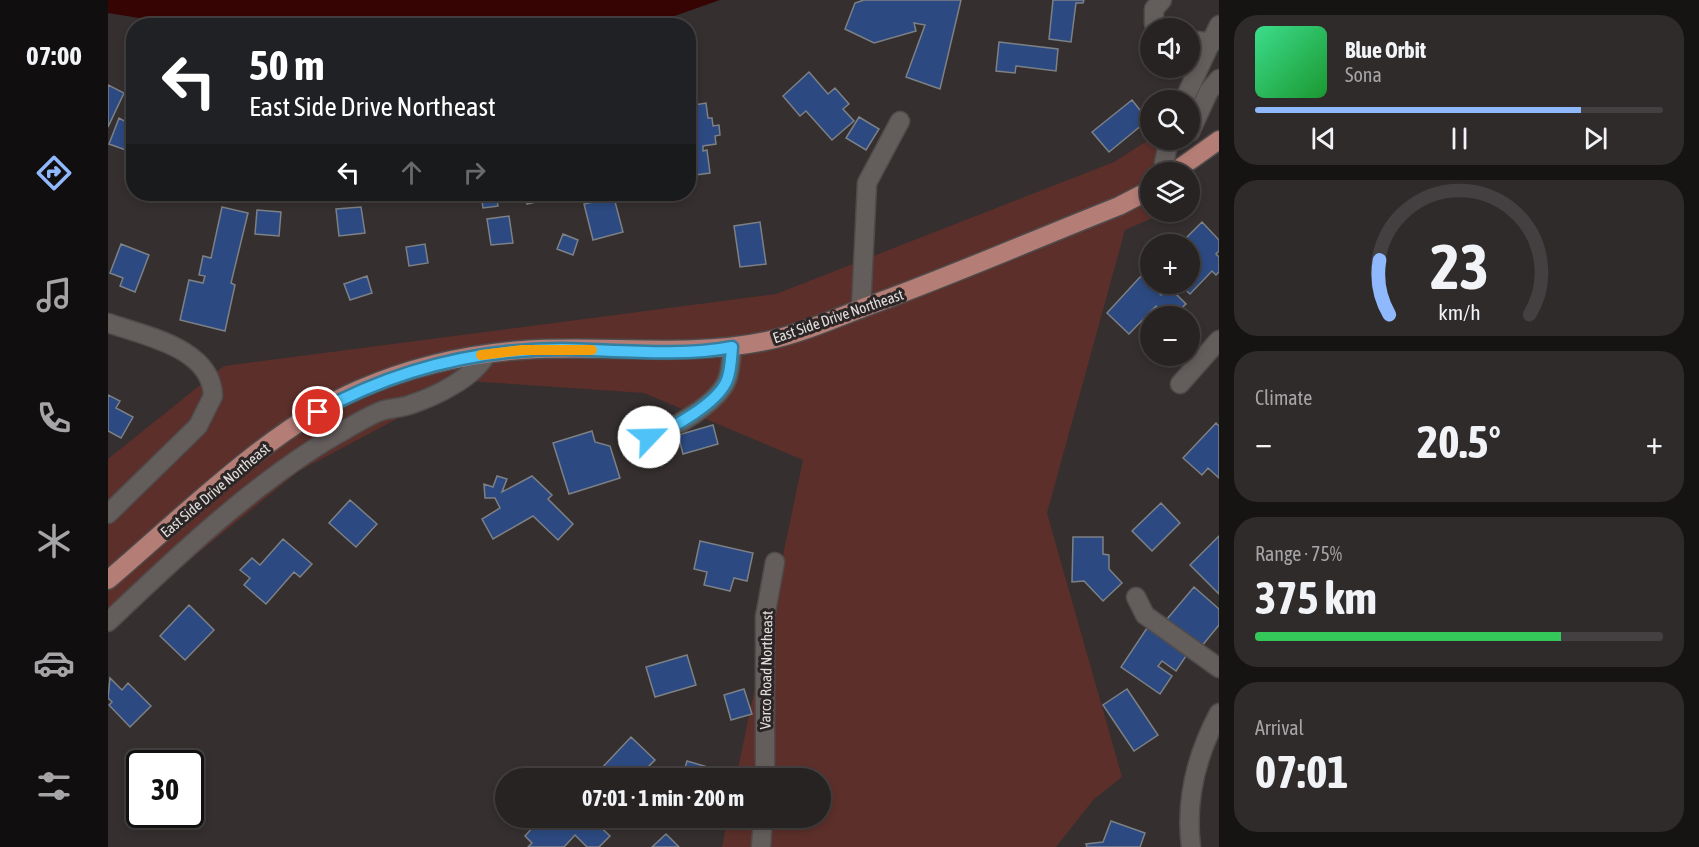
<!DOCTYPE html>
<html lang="en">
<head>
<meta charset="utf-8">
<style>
  :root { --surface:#282323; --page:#302b2b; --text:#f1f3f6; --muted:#a5a4a6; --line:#444041; --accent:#90b8fd }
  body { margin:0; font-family:"Asap Condensed",sans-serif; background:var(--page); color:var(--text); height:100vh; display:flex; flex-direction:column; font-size:22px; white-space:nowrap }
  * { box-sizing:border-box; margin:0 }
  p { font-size:20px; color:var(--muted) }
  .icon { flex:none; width:33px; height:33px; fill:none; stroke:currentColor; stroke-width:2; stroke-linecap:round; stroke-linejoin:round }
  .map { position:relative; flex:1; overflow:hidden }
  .details { display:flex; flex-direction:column; gap:15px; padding:15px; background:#161313; width:480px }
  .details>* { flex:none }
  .hud { position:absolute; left:18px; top:18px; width:570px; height:183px; border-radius:24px; box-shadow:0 3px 9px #0003,0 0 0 2px var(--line); background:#202124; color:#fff; overflow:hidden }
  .fabs { position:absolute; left:1032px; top:18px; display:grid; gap:12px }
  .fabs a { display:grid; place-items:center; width:60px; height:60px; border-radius:50%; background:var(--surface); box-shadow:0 3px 9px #0003,0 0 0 2px var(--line); font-size:30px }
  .speed { position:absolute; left:18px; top:750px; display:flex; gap:12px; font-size:30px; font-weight:700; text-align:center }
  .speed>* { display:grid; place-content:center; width:78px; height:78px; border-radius:50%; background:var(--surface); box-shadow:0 3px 9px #0003,0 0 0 2px var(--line); line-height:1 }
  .speed .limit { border:3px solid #111; border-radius:9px; background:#fff; color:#111 }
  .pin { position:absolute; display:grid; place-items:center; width:51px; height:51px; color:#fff; margin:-26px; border:3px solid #fff; border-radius:50%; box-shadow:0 2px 6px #0007 }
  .me { position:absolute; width:66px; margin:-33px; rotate:66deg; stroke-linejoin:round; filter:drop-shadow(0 0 4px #0008) }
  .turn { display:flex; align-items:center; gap:21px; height:126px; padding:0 24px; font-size:27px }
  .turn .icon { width:78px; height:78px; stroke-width:2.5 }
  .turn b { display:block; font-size:42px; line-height:51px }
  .lanes { display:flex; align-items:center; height:57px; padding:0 24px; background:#0003; justify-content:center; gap:30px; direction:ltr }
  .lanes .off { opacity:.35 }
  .big { font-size:45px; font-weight:700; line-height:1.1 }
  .details .tile { flex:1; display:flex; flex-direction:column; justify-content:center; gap:9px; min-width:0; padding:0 21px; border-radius:24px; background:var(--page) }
  .details .dial { align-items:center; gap:0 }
  .dial svg { height:156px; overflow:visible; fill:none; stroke:var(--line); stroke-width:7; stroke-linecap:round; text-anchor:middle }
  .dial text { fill:var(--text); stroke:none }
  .song { display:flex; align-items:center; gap:18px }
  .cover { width:72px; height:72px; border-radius:9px; background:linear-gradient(135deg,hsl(150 70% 55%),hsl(130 70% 35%)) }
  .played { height:6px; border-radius:3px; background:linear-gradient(90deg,var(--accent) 80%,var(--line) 80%) }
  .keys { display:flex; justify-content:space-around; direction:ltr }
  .heat { display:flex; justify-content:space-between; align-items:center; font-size:33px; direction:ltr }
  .charge { height:9px; border-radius:4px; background:linear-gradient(90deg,#34c759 75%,var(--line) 0) }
  .trip { position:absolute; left:387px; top:768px; width:336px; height:60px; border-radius:30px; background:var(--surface); box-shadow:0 3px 9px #0003,0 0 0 2px var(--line); font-weight:700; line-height:60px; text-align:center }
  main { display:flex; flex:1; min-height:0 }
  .menu { display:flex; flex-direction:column; width:108px; justify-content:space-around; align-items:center; background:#100e0e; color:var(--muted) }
  .menu .icon { width:42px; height:42px }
  .menu .active { color:var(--accent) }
  .menu b { font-size:27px; color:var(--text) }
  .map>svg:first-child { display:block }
  .green { fill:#5c2f2a }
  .water { fill:#370404 }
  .building { fill:#2c4a81; stroke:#7d8085; stroke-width:1.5 }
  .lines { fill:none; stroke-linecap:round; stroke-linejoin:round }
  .minor-casing { stroke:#504b4b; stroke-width:21 }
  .major-casing { stroke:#504b4b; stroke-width:21 }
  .minor { stroke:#635d5c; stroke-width:18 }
  .major { stroke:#b47d76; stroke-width:18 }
  .route-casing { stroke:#337fa1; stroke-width:15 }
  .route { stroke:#4fc3f7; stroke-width:10 }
  .slow { stroke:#f59e0b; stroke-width:10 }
  .labels { text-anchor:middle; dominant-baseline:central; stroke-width:6; stroke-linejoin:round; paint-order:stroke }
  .street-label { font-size:15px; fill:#e2dede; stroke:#2b2625 }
</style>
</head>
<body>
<main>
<nav class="menu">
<b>07:00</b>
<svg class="icon active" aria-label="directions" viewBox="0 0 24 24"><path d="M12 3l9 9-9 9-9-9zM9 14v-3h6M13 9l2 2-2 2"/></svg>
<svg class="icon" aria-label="music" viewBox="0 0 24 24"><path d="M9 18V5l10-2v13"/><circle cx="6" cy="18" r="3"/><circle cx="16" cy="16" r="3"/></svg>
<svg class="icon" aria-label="phone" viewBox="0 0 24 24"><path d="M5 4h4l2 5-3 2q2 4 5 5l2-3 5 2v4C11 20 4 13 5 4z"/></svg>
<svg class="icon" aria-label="climate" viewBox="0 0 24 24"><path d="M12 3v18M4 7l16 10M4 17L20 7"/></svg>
<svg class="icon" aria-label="car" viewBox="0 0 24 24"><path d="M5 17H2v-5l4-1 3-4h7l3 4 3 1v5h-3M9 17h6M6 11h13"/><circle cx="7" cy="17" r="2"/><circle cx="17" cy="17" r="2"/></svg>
<svg class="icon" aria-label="filters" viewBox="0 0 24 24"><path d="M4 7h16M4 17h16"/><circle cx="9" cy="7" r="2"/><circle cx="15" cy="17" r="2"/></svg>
</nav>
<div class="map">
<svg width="1111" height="847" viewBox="0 0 1111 847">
  <rect width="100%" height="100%" fill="#352f2f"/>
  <path class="green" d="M1042,139L1057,140L1076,172H1042V212H1058L1017,230L939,513L1014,777L986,799L948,847H614L620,818H712V778H628L695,460L536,393L360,381L191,471L0,626V459L116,366L668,294L1006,162Z"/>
  <path class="water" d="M0,0H612L538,26H81L0,13Z"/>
  <path class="building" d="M756,0H853L832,89L798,77L817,25L806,23L808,31L766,43L737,29L747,3Z
    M945,0H976L975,3H968L963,42L941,39Z
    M891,42L950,49L948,71L908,66L907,73L888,71Z
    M701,72L720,94L727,88L741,104L735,109L746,121L724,140L698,111L692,116L675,96Z
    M0,85L16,93L0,127Z
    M1024,100L1040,120L1001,152L984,132Z
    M598,103L600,118H604L605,126L611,125L612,135L607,136L608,144L595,146V151L599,150L602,173L580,176V106Z
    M26,104V153L1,144L11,118L18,122Z
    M751,117L771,129L758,150L738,138Z
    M368,194H388L390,206L375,208L373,195Z
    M418,194H459V195L419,204Z
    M498,194H505L515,232L485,240L476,204L500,199Z
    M544,194H578V196L545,202Z
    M114,207L140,213L123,283L127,285L117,331L72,320L81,280L95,283L97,276L91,275L95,256L103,258Z
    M253,207L257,233L231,236L228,209Z
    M149,210L173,212L171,236L147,234Z
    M401,216L405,243L383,245L379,219Z
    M652,222L658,264L632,267L626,226Z
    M1094,222L1111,240V251L1108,254L1111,257V272L1108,275L1104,271L1082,294L1071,284H1082V244H1072Z
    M455,234L470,240L465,255L449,249Z
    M13,244L41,255L27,292L12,286L15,278L2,273Z
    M317,244L320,263L301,266L298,247Z
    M259,276L264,293L242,300L236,284Z
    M1033,276L1053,295L1061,287L1078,304L1065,316H1058L1048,306L1021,334L999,313Z
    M0,395L12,401L8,408L25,417L13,438L0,431Z
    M1108,423L1111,426V478L1100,468L1094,475L1075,458Z
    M605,425L610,444L575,454L570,435Z
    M484,431L487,442L502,446L512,478L461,494L445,443Z
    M389,476L399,479L394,492L424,476L444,495L440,499L465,524L450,540L425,516L385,539L374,519L392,508L387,498H377L376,484L385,487Z
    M242,500L269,524L248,547L221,523Z
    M1053,503L1072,523L1044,551L1024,531Z
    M1111,536V594L1082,565Z
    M965,537H995V554L1001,555V569L1014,583L995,601L976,581L964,582Z
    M175,539L204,564L192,577L186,572L158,604L136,585L142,578L132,570L144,558L152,565Z
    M592,541L645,553L639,581L626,578L622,591L596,585L599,572L586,569Z
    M1086,587L1111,609V625L1093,647L1059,619Z
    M81,605L106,630L77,660L52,636Z
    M1039,628L1078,656L1068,671L1054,661L1050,666L1064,676L1052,694L1013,667Z
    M579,655L588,685L547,697L538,667Z
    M2,678L14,690L20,683L43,706L22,727L1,705L4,702L0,698Z
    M636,689L644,714L623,720L616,695Z
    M1019,689L1050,735L1026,751L995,705Z
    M523,737L547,760L529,778H499L491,771Z
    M579,761L603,768L599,778H574Z
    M426,818H483L502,836L491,847H479L467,835L456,847H420L424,843L417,836L426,826Z
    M1003,821L1037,833L1032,847H979L978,844L995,842Z
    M558,834L571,847H544Z"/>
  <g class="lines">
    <g class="minor-casing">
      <path id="minor" d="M1050,28L1046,24V9L1054,0
        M1082,40L1104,43
        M1076,100L1111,25
        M1082,132L1101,91L1111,79
        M1059,172L1056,163L1061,140
        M753,309L759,183L792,121
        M0,323C37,336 104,348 105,396L90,426L0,514
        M1072,384L1111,340
        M541,437C564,430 610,403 619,380C623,370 623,358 624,347
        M1028,597L1037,615L1111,668
        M0,622C68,557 147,482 228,435C242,427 258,417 273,411C283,408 294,408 304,404C328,396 365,378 378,355
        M657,778V617L667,562
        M653,847L655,818
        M1083,847C1077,799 1088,756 1111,713"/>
    </g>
    <g class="major-casing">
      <path id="major" d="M1066,172L1111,140
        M0,580C73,518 165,426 252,389C303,367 359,354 414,350C496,344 577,358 658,341C696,333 732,316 768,303C850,273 930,238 1011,206L1042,190"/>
    </g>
    <use href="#minor" class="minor"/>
    <use href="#major" class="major"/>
  </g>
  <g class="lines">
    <g class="route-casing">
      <path id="route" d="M210,412C286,370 368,349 455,349C507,350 574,357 624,347C623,358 623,370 619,380C610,403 564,429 541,437"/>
    </g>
    <use href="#route" class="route"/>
    <path class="slow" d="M373,355L414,350H484"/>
  </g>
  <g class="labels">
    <g class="street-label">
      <text transform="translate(730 316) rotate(-19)">East Side Drive Northeast</text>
      <text transform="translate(107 490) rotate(-40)">East Side Drive Northeast</text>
      <text transform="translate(658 670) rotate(-89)">Varco Road Northeast</text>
    </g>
  </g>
</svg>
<div class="fabs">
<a><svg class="icon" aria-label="sound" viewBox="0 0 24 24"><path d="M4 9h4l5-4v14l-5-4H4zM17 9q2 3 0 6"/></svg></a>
<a><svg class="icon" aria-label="search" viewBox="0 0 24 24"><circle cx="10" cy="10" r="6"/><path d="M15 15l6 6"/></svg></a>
<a><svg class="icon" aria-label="layers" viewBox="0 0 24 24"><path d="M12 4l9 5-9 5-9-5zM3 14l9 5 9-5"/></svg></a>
<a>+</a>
<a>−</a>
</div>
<div class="speed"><div class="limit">30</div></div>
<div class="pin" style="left:210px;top:412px;background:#d93025"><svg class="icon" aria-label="arrive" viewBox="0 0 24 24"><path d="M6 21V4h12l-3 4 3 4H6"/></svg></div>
<svg class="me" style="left:541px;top:437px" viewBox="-20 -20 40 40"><circle r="19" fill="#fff"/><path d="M0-13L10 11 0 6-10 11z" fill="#4fc3f7"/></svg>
<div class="trip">07:01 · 1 min · 200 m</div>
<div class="hud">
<div class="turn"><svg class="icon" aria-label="left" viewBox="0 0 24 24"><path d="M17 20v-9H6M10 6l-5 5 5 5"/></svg><div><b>50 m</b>East Side Drive Northeast</div></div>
<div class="lanes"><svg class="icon" aria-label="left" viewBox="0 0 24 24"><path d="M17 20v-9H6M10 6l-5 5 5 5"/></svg><svg class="icon off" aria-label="ahead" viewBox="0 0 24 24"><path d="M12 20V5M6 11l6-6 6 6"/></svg><svg class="icon off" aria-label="right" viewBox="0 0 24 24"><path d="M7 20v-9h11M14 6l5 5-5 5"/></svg></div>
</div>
</div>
<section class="details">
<div class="tile">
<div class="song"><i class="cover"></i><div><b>Blue Orbit</b><p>Sona</p></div></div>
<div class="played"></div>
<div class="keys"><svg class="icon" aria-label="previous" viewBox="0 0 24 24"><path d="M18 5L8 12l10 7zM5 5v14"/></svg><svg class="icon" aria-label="pause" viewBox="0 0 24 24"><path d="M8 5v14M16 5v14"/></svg><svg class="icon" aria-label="next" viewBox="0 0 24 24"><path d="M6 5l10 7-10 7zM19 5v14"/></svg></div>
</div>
<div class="tile dial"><svg viewBox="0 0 100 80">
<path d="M14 69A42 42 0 1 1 86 69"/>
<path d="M14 69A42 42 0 0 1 9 41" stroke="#90b8fd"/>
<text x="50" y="56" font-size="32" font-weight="700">23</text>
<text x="50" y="72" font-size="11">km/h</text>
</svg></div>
<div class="tile"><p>Climate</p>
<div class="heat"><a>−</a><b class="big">20.5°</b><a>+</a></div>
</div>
<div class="tile"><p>Range · 75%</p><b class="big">375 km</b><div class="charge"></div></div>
<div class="tile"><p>Arrival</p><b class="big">07:01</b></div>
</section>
</main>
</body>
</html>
